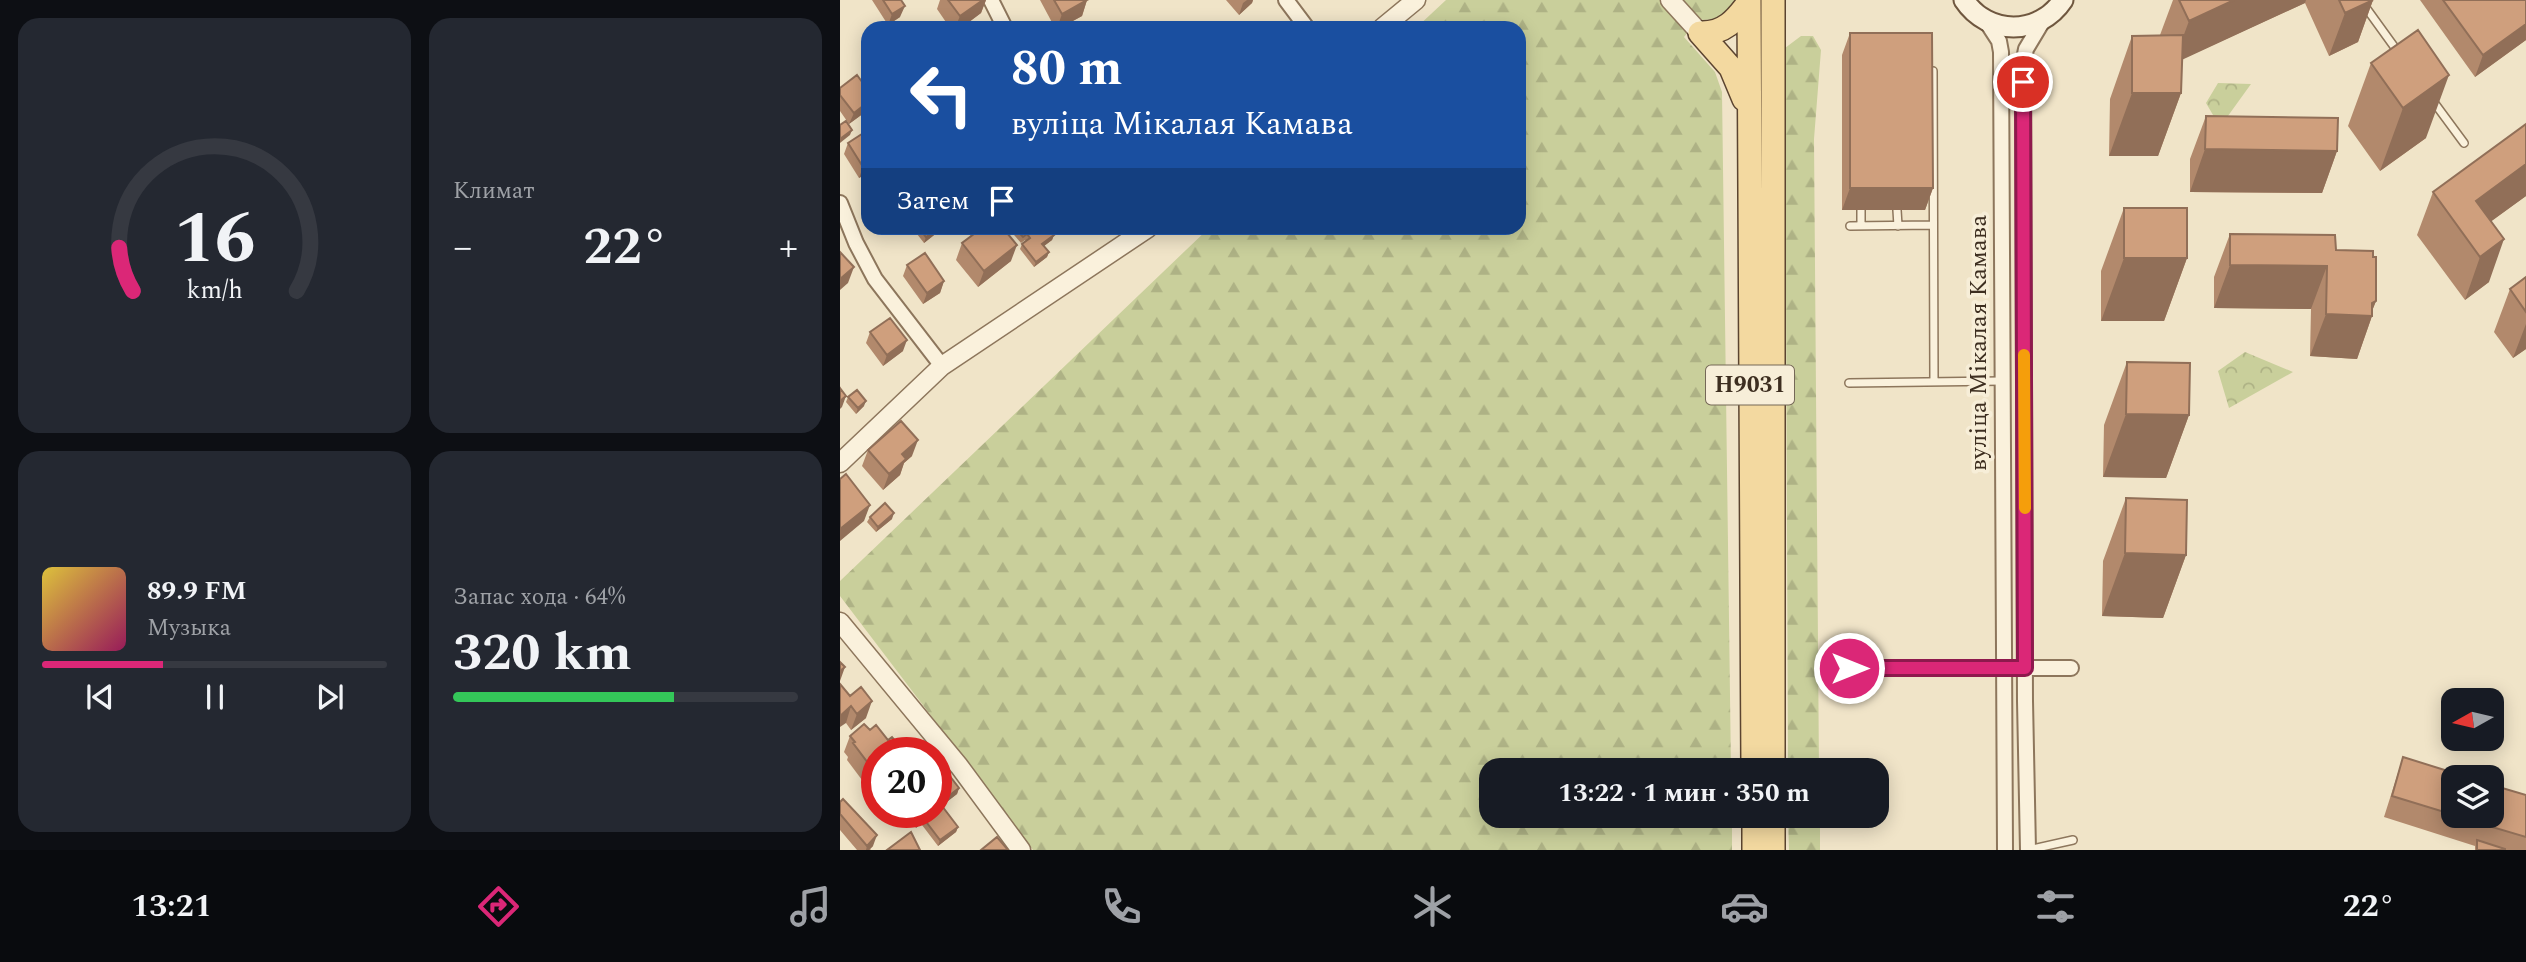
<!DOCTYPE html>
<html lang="ru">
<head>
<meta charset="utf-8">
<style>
  :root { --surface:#171b24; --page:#242831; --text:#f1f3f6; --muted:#9ea1a6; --line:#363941; --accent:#db2777 }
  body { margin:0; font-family:Spectral,serif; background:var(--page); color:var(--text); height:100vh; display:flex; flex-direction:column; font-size:26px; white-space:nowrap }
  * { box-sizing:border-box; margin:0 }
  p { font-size:23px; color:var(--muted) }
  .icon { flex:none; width:38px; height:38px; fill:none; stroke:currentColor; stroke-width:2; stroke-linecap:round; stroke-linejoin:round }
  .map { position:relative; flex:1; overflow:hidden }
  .sheet { display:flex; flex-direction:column; gap:18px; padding:18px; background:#0d0f14; width:840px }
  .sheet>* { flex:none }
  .top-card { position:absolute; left:21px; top:21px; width:665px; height:214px; border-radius:21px; box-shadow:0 4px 18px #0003; background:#1a4fa0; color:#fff; overflow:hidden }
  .needle { width:46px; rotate:262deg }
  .tools { position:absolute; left:1601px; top:688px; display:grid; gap:14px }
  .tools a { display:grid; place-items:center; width:63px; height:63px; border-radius:14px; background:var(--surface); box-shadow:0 4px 18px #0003; font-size:35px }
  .speed { position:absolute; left:21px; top:737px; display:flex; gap:14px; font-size:35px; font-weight:700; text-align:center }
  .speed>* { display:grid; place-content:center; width:91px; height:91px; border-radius:50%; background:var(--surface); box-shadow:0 4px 18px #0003; line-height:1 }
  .speed .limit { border:10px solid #d22; background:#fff; color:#111 }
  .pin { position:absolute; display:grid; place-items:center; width:60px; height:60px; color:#fff; margin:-30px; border:4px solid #fff; border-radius:50%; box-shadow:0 2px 7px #0007 }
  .me { position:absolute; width:77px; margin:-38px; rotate:90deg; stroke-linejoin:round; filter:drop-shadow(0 0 5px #0008) }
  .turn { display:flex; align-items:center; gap:24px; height:147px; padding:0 35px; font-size:32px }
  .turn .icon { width:91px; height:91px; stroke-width:2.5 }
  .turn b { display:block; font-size:49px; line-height:60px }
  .then { display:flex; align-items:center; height:66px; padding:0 35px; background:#0003; gap:14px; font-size:26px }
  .big { font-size:52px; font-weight:700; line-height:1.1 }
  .sheet .tile { flex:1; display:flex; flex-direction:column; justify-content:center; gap:10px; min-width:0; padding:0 24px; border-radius:21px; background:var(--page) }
  .sheet .dial { align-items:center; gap:0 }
  .dial svg { height:182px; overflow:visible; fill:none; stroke:var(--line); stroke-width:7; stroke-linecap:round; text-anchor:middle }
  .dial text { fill:var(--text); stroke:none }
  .song { display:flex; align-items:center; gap:21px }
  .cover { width:84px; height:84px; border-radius:10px; background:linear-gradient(135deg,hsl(50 70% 55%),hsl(330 70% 35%)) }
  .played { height:7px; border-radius:4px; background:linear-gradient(90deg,var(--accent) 35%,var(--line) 35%) }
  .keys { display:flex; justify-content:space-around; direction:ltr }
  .heat { display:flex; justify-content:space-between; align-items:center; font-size:38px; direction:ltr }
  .charge { height:10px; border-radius:5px; background:linear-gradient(90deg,#34c759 64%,var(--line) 0) }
  .sheet .tiles { flex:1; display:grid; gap:18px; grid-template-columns:repeat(2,1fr) }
  .trip { position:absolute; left:639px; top:758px; width:410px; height:70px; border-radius:21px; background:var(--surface); box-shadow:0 4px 18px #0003; font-weight:700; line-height:70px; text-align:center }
  .tabs { display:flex; height:112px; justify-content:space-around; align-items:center; background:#090b0e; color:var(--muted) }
  .tabs .icon { width:49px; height:49px }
  .tabs .active { color:var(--accent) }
  .tabs b { font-size:32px; color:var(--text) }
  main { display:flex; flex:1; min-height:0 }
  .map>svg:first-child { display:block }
  .forest { fill:url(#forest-firs) }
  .park { fill:url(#park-crowns) }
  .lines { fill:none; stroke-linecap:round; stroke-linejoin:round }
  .service-casing { stroke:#8d765c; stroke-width:10 }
  .minor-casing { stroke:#8d765c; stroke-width:18 }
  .tertiary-casing { stroke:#8d765c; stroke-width:21 }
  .secondary-casing { stroke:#6f573f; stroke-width:23 }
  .primary-casing { stroke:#5b4430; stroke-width:26 }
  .service { stroke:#faf1dc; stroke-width:7 }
  .minor { stroke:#faf1dc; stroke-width:14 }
  .tertiary { stroke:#faf1dc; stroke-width:18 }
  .secondary { stroke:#faf1dc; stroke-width:19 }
  .primary { stroke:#f3d9a0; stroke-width:23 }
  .wall { fill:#b2896c }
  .shaded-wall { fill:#916f58 }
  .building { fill:#cf9f7d; stroke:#916f58; stroke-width:2 }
  .route-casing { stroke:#8e194d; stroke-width:18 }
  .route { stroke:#db2777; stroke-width:12 }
  .slow { stroke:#f59e0b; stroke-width:12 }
  .labels { text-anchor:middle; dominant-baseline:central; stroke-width:7; stroke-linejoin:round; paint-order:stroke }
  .shield { fill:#f7eed8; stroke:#756857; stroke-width:2 }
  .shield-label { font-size:23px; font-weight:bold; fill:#3d2e20 }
  .street-label { font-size:24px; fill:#3d2e20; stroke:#f7eed8 }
</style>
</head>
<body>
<main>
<section class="sheet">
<div class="tiles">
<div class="tile dial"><svg viewBox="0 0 100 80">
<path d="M14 69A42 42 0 1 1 86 69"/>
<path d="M14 69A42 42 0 0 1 8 50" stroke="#db2777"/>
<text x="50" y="56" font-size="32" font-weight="700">16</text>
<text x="50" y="72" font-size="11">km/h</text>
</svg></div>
<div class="tile"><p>Климат</p>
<div class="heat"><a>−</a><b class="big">22°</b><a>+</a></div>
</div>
<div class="tile">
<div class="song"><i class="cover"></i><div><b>89.9 FM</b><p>Музыка</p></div></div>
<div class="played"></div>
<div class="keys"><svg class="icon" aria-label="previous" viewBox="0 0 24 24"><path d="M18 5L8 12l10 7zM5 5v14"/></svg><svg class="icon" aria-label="pause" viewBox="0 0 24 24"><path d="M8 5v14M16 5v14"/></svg><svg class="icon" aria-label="next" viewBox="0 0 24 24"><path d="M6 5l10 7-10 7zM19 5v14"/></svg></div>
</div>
<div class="tile"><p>Запас хода · 64%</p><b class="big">320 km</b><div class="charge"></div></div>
</div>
</section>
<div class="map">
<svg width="1686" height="850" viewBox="0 0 1686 850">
  <defs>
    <pattern id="forest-firs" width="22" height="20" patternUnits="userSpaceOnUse" patternTransform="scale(1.75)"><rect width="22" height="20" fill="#c9cf9b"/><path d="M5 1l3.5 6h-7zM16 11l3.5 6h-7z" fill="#aeb285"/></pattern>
    <pattern id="park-crowns" width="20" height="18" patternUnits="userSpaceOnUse" patternTransform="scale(1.75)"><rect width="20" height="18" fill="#c9cf9b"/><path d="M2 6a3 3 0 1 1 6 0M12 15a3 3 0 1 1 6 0" fill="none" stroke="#aeb285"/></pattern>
  </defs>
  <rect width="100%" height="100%" fill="#f0e4c8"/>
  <path class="forest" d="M606,0H901L883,19L858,20L844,37L875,72L882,92L891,770H651V816H892V850H193L0,596V581L369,228H679V28H576Z
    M961,36H973L981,50L974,139L979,770H948L945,48Z
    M948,816H980V850H949Z"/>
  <path class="park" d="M1378,83L1411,84L1380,127L1366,103Z
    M1405,352L1453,372L1389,408L1378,371Z"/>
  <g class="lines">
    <g class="service-casing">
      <path id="service" d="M1524,5L1558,52
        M1093,71L1094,382
        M1593,101L1624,143
        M1021,210V226
        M1057,210L1058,226
        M1010,226L1093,225
        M1009,383L1162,381
        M1009,668H1079
        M1188,850L1233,840"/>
    </g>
    <g class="minor-casing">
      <path id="minor" d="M151,0L165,28
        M446,0L467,28
        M1146,21L1159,41L1161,52L1165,850
        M0,203L16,243L35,279L102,366
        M1079,668H1231
        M1188,850L1185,701L1183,64L1186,49L1204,19"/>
    </g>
    <g class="tertiary-casing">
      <path id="tertiary" d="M830,0L860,33
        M542,28L576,0
        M0,463L102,366L308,228
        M0,622L119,766L181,850"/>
    </g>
    <g class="secondary-casing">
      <path id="secondary" d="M1124,0C1148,36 1199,36 1223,0"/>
    </g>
    <g class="primary-casing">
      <path id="primary" d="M909,0L913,770
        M933,0V770
        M860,33L891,68L904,99
        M860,33C884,34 896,20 909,2
        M914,816V850
        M933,816V850"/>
    </g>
    <use href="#service" class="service"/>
    <use href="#minor" class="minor"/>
    <use href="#tertiary" class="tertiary"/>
    <use href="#secondary" class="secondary"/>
    <use href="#primary" class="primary"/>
  </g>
  <path class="wall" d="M32,0H61L60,17L48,25Z
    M100,0H146L141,13L121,28H110L97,9Z
    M200,0H247L242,16L220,28H215Z
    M386,0H413L412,3L399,15Z
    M1333,0H1533L1518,42L1489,56L1465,3L1342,59L1341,93L1318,156H1269L1270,99L1292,36L1320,35Z
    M1580,0H1686V40L1635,77Z
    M1010,33L1093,188L1085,210H1002V55Z
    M1531,63L1586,138L1540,171L1508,126Z
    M0,88L28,90V110L9,124L0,111Z
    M1366,116L1497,151L1482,193L1350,192V159Z
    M1686,124V196L1651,221L1649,282L1625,300L1577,235L1593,192Z
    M8,143L28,173L19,178L4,154Z
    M1284,208L1347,258L1324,321H1261V271Z
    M48,228H64L52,235Z
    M80,228H103L84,243L77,234Z
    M124,228H163L171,261L138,287L116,260L122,243L131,236Z
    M168,228H220L213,234L214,235L212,240L204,246L209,252L207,257L194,267L180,249L182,244L186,241L185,240L181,243Z
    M1390,234L1496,250L1533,257L1536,301L1532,311V316L1517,359L1470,356L1471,309L1374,308V277Z
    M67,265L104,281L100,293L83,304L63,276Z
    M1686,277V349L1673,358L1654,332L1670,289Z
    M30,332L63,351L43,366L26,343Z
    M1287,362L1349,415L1326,478L1263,477L1264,425Z
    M8,397L24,406L16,414L6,402Z
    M28,450L72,456L64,463L60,475L43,490L22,466Z
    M1286,498L1346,555L1323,618L1262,616L1263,561Z
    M30,517L52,519L36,532L27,522Z
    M0,684L26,718L11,730L6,723Z
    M10,736L37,752V788L30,780L25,784L7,760L8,757L4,752Z
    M1563,757L1686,795V850H1635V846L1544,817Z
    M96,785L119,788L117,794L104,804L96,793Z
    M0,802L33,846L30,849L31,850H17L0,830Z
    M66,812H82L85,816L84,819L118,827L116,832L98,846L82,825L83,822L76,828L66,814Z"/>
  <path class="shaded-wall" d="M143,0H146L141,13L121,28H115L120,16Z
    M247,0L242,16L220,28H217L222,14Z
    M407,0H413L412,3L399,15L403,3Z
    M1394,0H1466L1465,3L1333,64L1349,21Z
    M1533,0L1518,42L1489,56L1505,13Z
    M65,6L60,17L48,25L52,14Z
    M1686,24V40L1635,77L1643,55Z
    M1609,75L1586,138L1540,171L1563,108Z
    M1292,93H1341L1318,156H1269Z
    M28,102V110L9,124L14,113Z
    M12,130L10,135L0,143V139Z
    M1365,149L1497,151L1482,193L1350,192Z
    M28,164V173L19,178L23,167Z
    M1686,164V196L1627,239L1636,201Z
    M1010,188H1093L1085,210H1002Z
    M55,228H64L52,235Z
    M98,228H103L84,243L86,237Z
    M216,228H220L209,237L211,231Z
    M214,235L212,240L200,249L202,244Z
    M1664,239L1649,282L1625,300L1640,257Z
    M177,245L171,261L138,287L144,271Z
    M209,252L207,257L194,267L196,262Z
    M1284,258H1347L1324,321H1261Z
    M1390,265L1487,266L1471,309L1374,308Z
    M14,267L8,283L0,290V279Z
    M104,281L100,293L83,304L87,293Z
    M1536,301L1530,316H1532L1517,359L1470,356L1486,314L1532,303Z
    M1686,324V349L1673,358Z
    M67,340L63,351L43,366L47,355Z
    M6,396L2,407L0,409V401Z
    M26,401L24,406L16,414L18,408Z
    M1286,414L1349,415L1326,478L1263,477Z
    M78,440L72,456L64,463L60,475L43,490L49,474L62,454Z
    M30,505L24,521L0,541V529Z
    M54,513L52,519L36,532L38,527Z
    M1285,553L1346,555L1323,618L1262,616Z
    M5,667L0,681V671Z
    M32,701L26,718L11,730L17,714Z
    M11,706L6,723L0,727V716Z
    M36,764L30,780L25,784L31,767Z
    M119,788L117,794L104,804L106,798Z
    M85,816L83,822L76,828L78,822Z
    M118,827L116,832L98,846L100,840Z
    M37,835L33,846L29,850H26L27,846Z"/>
  <path class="building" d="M43,0H61L65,6L52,14Z
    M108,0H143L120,16Z
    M214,0H247L222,14Z
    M1339,0H1394L1349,21Z
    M1499,0H1533L1505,13Z
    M1603,0H1686V24L1643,55Z
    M1578,30L1609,75L1563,108L1531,63Z
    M1010,33H1092L1093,188H1010Z
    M1343,35L1341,93H1292V36Z
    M17,75L28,90V102L14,113L0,95V88Z
    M1366,116L1498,118L1497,151L1365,149Z
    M6,121L12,130L0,139V125Z
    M1686,124V164L1636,201L1664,239L1640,257L1593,192Z
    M28,130V164L23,167L8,143Z
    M1284,208H1347V258H1284Z
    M79,228H98L86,237Z
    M142,228H163L177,245L144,271L122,243Z
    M175,228H216L211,231L214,235L202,244L209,252L196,262L182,244L190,238L187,234L183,237Z
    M1390,234L1495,235L1496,250L1533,251V257H1536V301L1532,303V316L1486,314L1487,266L1390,265Z
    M0,252L14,267L0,279Z
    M85,253L104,281L87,293L67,265Z
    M1686,277V312L1670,289Z
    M50,318L67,340L47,355L30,332Z
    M1287,362L1350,363L1349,415L1286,414Z
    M0,388L6,396L0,401Z
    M17,390L26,401L18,408L8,397Z
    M61,421L78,440L62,454L66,459L49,474L28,450Z
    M6,474L30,505L0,529V479Z
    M1286,498L1347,500L1346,555L1285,553Z
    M45,503L54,513L38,527L30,517Z
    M0,662L5,667L0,671Z
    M0,684L10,696L21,687L32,701L17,714L11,706L0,716Z
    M24,724L30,730L36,725L48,740L52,737L65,752H37V764H36L31,767L13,743L15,742L10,736Z
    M1563,757L1627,777H1614V815L1552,796Z
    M109,775L119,788L106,798L96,785Z
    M1652,785L1686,795V837L1615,816H1652Z
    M3,799L37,835L27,846L0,814V802Z
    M102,806L118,827L100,840L84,819L94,812H96V810Z
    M70,812H82L85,816L78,822Z
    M71,832L80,850H47Z
    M157,837L168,850H141Z
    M1637,840L1665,849V850H1637Z"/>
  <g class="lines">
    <g class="route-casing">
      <path id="route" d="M1009,668H1185L1183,82"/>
    </g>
    <use href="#route" class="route"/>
    <path class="slow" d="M1184,355L1185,508"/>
  </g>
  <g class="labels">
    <rect class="shield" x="866" y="365.5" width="88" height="39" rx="5"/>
    <g class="shield-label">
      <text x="910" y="385">Н9031</text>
    </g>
    <g class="street-label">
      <text transform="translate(1139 343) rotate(-90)">вуліца Мікалая Камава</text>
    </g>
  </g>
</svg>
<div class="tools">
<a><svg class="needle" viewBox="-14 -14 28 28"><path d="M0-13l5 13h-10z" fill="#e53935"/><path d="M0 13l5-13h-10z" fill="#9ea1a6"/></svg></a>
<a><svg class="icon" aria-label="layers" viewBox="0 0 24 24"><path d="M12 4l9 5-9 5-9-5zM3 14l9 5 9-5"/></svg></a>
</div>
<div class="speed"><div class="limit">20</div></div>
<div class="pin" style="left:1183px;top:82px;background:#d93025"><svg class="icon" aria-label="arrive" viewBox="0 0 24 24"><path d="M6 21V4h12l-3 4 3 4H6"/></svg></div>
<svg class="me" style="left:1009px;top:668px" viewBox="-20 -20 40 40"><circle r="17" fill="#db2777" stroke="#fff" stroke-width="3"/><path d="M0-11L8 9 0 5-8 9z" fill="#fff"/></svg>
<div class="trip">13:22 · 1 мин · 350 m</div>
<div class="top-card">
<div class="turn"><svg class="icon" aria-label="left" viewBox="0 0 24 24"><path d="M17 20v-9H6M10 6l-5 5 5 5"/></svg><div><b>80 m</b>вуліца Мікалая Камава</div></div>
<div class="then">Затем<svg class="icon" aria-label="arrive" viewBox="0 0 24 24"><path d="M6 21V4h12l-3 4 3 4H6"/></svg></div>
</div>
</div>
</main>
<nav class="tabs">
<b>13:21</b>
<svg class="icon active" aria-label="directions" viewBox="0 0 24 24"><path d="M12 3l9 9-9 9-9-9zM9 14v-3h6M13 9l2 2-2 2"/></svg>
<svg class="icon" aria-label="music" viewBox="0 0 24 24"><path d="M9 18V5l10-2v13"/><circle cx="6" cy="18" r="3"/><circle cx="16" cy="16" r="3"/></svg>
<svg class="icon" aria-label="phone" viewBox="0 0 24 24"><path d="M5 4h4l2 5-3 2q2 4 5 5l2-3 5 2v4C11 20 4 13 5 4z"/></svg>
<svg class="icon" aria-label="climate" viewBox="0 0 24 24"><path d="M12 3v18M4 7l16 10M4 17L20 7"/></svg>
<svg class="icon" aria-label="car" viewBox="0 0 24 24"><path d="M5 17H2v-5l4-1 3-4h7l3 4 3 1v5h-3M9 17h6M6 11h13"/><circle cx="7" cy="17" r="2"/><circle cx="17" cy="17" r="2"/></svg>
<svg class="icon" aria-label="filters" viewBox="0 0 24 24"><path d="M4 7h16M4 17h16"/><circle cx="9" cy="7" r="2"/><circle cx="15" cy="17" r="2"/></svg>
<b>22°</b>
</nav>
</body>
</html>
